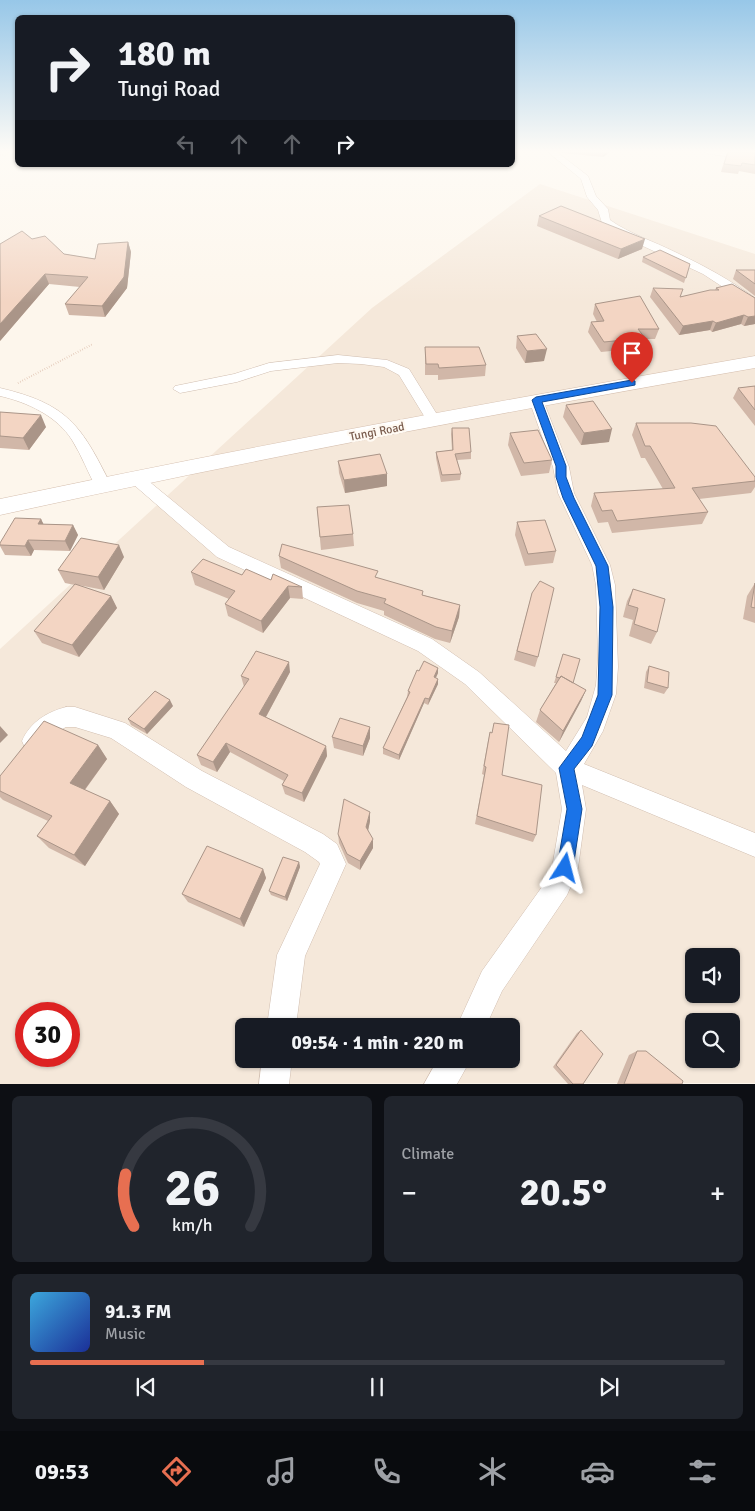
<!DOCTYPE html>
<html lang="en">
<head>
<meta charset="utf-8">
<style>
  :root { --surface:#171b24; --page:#20242c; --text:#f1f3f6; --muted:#9ea1a6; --line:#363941; --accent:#e76f51 }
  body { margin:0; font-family:Signika,sans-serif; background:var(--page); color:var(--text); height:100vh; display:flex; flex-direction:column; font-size:19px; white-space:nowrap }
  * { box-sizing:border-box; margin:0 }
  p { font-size:16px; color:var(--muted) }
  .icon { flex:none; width:28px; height:28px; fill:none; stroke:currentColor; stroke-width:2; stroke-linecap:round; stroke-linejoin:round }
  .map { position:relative; height:1084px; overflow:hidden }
  .drawer { display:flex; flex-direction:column; gap:12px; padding:12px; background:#0d0f14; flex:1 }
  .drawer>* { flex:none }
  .guide { position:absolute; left:15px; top:15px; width:500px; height:152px; border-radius:8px; box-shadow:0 1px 4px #0004; background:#171b24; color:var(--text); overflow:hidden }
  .fabs { position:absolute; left:685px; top:948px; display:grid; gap:10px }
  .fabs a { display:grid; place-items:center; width:55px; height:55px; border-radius:8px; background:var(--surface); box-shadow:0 1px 4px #0004; font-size:25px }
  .speed { position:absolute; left:15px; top:1002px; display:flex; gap:10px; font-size:25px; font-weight:700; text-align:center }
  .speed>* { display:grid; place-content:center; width:65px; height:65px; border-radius:50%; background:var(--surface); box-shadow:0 1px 4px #0004; line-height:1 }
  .speed .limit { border:8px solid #d22; background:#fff; color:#111 }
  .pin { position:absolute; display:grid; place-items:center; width:42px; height:42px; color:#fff; margin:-51px -21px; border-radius:50% 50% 50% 0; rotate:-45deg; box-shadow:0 0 5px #0007 }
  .pin .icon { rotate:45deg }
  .me { position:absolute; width:55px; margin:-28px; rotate:9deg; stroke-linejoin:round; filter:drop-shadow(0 0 4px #0008) }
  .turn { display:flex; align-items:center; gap:18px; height:105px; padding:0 20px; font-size:22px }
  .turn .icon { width:65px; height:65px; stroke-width:2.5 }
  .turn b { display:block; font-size:35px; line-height:42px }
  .lanes { display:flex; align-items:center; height:48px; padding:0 20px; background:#0003; justify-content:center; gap:25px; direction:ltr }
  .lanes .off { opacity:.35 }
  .big { font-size:38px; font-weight:700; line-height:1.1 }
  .drawer .card { flex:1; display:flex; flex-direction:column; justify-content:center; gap:8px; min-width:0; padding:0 18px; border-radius:8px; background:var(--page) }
  .drawer .dial { align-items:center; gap:0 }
  .dial svg { height:130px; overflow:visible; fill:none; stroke:var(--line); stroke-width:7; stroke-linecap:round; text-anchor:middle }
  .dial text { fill:var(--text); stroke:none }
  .song { display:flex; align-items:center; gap:15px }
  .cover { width:60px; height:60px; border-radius:8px; background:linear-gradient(135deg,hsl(200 70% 55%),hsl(230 70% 35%)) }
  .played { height:5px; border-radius:2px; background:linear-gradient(90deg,var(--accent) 25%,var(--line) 25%) }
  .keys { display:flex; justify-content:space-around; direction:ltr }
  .heat { display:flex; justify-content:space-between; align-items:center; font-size:28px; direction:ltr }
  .drawer .tiles { flex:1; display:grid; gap:12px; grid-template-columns:1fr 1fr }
  .card:last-child { grid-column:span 2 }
  .trip { position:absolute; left:235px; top:1018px; width:285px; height:50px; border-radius:8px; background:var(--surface); box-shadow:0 1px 4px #0004; font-weight:700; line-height:50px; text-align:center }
  .tab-bar { display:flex; height:80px; justify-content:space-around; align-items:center; background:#090b0e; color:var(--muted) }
  .tab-bar .icon { width:35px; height:35px }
  .tab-bar .on { color:var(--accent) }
  .tab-bar b { font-size:22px; color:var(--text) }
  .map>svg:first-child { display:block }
  .residential { fill:#f5e8da; fill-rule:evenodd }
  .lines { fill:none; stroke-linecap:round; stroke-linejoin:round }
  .street-casing { stroke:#d1beb0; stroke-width:1 }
  .secondary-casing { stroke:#d6c0b0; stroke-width:1 }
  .path { stroke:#d9b8a5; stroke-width:2; stroke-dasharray:0.5 2; stroke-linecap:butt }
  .street { fill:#fff; fill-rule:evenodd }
  .secondary { fill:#fff; fill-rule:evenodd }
  .wall { fill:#d1b7a8 }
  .shaded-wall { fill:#aa9588 }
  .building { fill:#f3d5c3; stroke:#aa9588 }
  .route { fill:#1a73e8; stroke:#114b97 }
  .labels { text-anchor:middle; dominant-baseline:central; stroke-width:4.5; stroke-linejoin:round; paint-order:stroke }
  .street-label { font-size:12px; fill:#7a5c4d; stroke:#fffaf3 }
</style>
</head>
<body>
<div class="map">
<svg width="755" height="1084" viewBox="0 0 755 1084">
  <rect width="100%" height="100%" fill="#fdf6ec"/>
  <path class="residential" d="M540,184L755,254V1083L0,1084V649L372,308ZM694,956H731V994H694ZM26,1014H69V1056H26ZM694,1021H731V1059H694ZM244,1026H511V1059H244Z"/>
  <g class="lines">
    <g class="street-casing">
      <path id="street" d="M548,152H557L588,176L596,196L608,209L610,220C630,234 653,241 675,252C703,265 730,280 755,298V308L703,274L615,233L602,223L598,210L587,197L581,179Z
        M705,152H725L755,156V160L709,154Z
        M338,355L387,360L409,369L441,421L439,424H429L399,375L384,367L361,364L338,363L271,371L237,382L180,393L173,389L175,386L234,374L269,363Z
        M0,388C68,404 81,425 111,485L109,489L103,490L97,489C88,473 82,456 72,440C57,416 27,402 0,396Z
        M536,396L541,397L543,400L569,467L574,493L610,565L615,585L618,667L616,694L603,731L584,764L755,833V857L582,785L586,809L578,868L571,886L567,895L502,991L486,1026H457L482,971L549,877L552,868L562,809L556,773L465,684L418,651L217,557L126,478L128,474L134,473L140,474L229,547L432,639L479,672L566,751L587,717L596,685L598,658L596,585L592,565L558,493L553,467L529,400L531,397Z
        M66,707H75L125,723L202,771L323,834L337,844L346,864L305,956L296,1026H267L277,955L320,864L319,862L305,852L186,787L111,738L75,727H66L53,734L41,748L33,751L25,748L22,741C30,722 47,712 66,707Z
        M262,1059H292L289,1084H259Z
        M438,1059H471L457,1084H424Z"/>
    </g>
    <g class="secondary-casing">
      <path id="secondary" d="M755,356V368C502,412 250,460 0,515V499C251,446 503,400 755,356Z"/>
    </g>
    <path class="path" d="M0,155L18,153
      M18,383L93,344"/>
    <use href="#street" class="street"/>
    <use href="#secondary" class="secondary"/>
  </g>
  <path class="wall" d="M562,152H610L603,157L562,153Z
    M727,152H755V174L739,171L738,174L721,172Z
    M539,216L642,249L618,259L537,226Z
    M32,239L64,254L95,259L128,242L131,252L127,288L105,317L69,315L65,304L80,287L49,284L0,341Z
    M643,257L690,264L684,283L642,262Z
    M736,270H755V296L733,279Z
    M653,288L680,297L715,290L716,288L755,298V324L744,326L741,324L712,332L710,330L679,335L650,297Z
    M595,304L659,329L655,339H645L642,348L601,352L588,332L591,322H597L593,314Z
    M517,336L544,361L525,363L516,348Z
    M425,347L486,365L485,376L438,380V375H425Z
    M755,386V426L733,398L738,388Z
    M566,405L609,442L581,445L563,417Z
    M0,412L46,427L29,450L0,448Z
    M636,423L755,477V487L751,493L699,499L708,512L702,524L612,533L608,522L598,523L591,506L594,493L663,489L645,458H641L632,435Z
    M452,428L471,452V459L457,460L461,474L460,480L441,482L436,458V452L452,450L451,434Z
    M510,433L552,460L549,473L521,476L508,445Z
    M338,461L387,474V486L345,493L339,473Z
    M317,507L353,534L354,546L321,550Z
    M41,519L43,524L73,525L78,535L70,551L34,550L31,556L5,555L0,546V543Z
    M517,522L556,551L553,563L525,566L515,535Z
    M279,556L378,578L423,595L460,605L459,617L450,643L435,639L384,615V611L357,603L281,568Z
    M124,557L104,590L78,585L111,596L117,608L79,657L42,643L34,631L75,585L65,583L58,570Z
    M191,572L242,575L271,580L302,587L303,599L290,598L263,633L228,616L225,604L229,599L195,585Z
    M755,583V623L743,619L747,596Z
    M633,589L657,632L651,644L629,636L633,620L623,617L627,601Z
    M532,593L538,657L535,667L514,660Z
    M563,654L573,683L586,690L581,701L559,742L536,722L540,710L556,683H554Z
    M649,666L668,688L664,694L644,688L646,672Z
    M438,668V673L436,678L438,679V684L428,705L424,703L399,760L383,754V748L407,697L408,691L419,671Z
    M290,672L266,717L326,746L327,756L304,802L285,794L282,785L284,781L230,752L217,772L201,765L197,755L244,687L241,676Z
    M173,706L147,734L131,725L128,719Z
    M494,723L502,775L536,835L533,842L475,824L484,775L482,774L488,741L490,732L492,733Z
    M370,727V738L363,756L334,748L332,737Z
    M98,745L107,759L85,790L110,801L119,814L85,866L49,848L37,836L48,821L3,800L0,797V776Z
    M370,821L368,830L373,848L360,870L348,863L339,843L338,834Z
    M299,862L300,867L287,901L271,895L269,891Z
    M263,869L266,878L244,927L188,902L182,894Z
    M581,1030L583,1084H568L553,1067L577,1033Z
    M637,1051L682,1084H617L629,1055Z"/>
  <path class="shaded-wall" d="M604,152H610L603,157Z
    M645,239L642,249L618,259L621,249Z
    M128,242L131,252L127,288L105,317L102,306Z
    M45,274L49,284L0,341V324Z
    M744,315L741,324L712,332L716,323Z
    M755,316V324L744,326L748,317Z
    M713,321L710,330L679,335L683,326Z
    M547,349L544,361L525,363L527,351Z
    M41,415L46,427L29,450L23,438Z
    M612,429L609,442L581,445L584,433Z
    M387,474V486L345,493L344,480Z
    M41,519L46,529L38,524Z
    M73,525L78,535L70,551L65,541Z
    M28,540L34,550L31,556L25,546Z
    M119,545L124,557L104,590L98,577Z
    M288,586L290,598L263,633L261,621Z
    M111,596L117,608L79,657L72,645Z
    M460,605L459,617L450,643L452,631Z
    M289,662L290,672L262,724L259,714Z
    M438,668V673L433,683L434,677Z
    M438,679V684L428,705L429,699Z
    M586,690L581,701L559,742L563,731Z
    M425,698L424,703L399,760V755Z
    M170,700L173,706L147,734L144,729Z
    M0,726L8,735L0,743Z
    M370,727V738L363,756V746Z
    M226,743L230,752L217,772L213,762Z
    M98,745L107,759L80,796L70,783Z
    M326,746L327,756L304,802L302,793Z
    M110,801L119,814L85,866L74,855Z
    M370,812V821L367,836L366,827Z
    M373,839V848L360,870V861Z
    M299,862L300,867L287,901L285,897Z
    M263,869L266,878L244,927L240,919Z"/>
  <path class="building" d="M728,152H742L755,153V165L742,163L741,166L724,164Z
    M561,206L645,239L621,249L539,216Z
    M22,231L32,239L45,236L64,254L95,259L98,244L128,242L124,277L102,306L65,304L88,277L45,274L0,324V244Z
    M660,250L690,264L686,278L643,257Z
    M736,270H755V284Z
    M732,284L755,298V316L748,317L744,315L716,323L713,321L683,326L653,288L683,289L680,297L710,290H719L716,288Z
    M640,296L659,329H638L645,338L604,342L591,322L604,321L595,304Z
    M536,334L547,349L527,351L517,336Z
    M425,347H479L486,365L439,368L438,364H426Z
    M755,386V410L738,388Z
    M593,401L612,429L584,433L566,405Z
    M0,412L41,415L23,438L0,436Z
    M636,423H691L716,426L755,477V481L692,488L708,512L617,521L612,510L602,511L594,493L675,488L650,446H645Z
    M452,428H469L471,452L455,454L461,474L442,475L436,452L453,450Z
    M538,430L552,460L524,463L510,433Z
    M380,454L387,474L344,480L338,461Z
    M349,505L353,534L320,537L317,507Z
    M15,518L41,519L38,524L73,525L65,541L28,540L25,546L0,545V543Z
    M545,520L556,551L528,554L517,522Z
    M81,538L119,545L98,577L58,570Z
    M282,544L378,571L375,577L423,591L422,595L460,605L452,631L436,627L384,603L386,599L357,591L279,556Z
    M203,559L242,575L246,569L271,580L273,574L302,587L288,586L261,621L225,604L235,591L191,572Z
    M540,581L554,588L538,657L517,651L532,593Z
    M755,583V608L751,607Z
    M75,584L111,596L72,645L34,631Z
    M633,589L665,599L657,632L634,624L638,608L628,605Z
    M256,651L289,662L259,714L326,746L302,793L282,785L288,775L226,743L213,762L197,755L249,679L241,676Z
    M563,654L580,659L573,683L561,676L560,678L556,677Z
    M424,661L438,668L434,677L438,679L429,699L425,698L399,755L383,748L410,692L408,691L417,670L419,671Z
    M649,666L669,672L668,688L647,682Z
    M561,676L586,690L563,731L540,710Z
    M155,691L170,700L144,729L128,719Z
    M340,718L370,727L363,746L332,737Z
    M44,721L98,745L70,783L110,801L74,855L37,836L52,816L0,791V776Z
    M494,723L509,725L502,775L542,785L536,835L477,816L486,767L484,766L490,732L492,733Z
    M344,799L370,812L366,827L373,839L360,861L347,854L338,834Z
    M207,846L263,869L240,919L182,894Z
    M283,857L299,862L285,897L269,891Z
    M581,1030L603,1054L583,1084H573L556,1065Z
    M637,1051H646L683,1081L682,1084H624Z"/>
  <linearGradient id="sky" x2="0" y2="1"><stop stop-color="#97c7e8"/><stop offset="0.5" stop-color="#fefbf6"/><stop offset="1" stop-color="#fefbf6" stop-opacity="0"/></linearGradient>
  <rect width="755" height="303" fill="url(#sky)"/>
  <path class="route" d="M632,380L635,381V385L542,402L566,466V477L574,498L608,566L613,607L612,695L592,746L574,769L582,809L573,868L571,874L565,876L559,874L557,868L567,809L559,768L582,737L598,695L600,607L596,566L563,498L556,477V466L532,400L536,397Z"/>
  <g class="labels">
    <g class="street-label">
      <text transform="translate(377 432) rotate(-11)">Tungi Road</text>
    </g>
  </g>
</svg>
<div class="fabs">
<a><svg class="icon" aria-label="sound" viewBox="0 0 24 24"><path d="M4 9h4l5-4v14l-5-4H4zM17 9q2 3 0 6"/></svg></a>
<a><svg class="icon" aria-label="search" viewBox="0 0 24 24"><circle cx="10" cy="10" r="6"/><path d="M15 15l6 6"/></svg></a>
</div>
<div class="speed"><div class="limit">30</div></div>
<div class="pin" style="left:632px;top:383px;background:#d93025"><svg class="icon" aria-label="arrive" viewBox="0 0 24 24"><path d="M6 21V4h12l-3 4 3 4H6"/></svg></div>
<svg class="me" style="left:565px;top:868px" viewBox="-20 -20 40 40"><path d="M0-17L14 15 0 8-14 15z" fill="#1a73e8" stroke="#fff" stroke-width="4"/></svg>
<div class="trip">09:54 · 1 min · 220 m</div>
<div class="guide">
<div class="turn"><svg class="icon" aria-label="right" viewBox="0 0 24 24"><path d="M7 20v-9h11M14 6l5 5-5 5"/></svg><div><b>180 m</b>Tungi Road</div></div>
<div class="lanes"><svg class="icon off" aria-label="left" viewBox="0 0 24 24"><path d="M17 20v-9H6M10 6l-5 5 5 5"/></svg><svg class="icon off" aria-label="ahead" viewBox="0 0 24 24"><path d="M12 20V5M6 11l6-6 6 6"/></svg><svg class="icon off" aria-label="ahead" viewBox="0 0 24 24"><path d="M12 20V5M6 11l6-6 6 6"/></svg><svg class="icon" aria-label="right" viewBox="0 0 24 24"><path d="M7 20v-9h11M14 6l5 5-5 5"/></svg></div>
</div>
</div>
<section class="drawer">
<div class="tiles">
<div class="card dial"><svg viewBox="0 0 100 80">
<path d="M14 69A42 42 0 1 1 86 69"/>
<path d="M14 69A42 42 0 0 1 9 37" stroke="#e76f51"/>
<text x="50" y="56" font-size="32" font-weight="700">26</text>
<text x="50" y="72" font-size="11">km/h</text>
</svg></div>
<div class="card"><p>Climate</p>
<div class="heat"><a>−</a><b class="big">20.5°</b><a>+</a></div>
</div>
<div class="card">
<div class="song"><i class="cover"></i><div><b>91.3 FM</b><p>Music</p></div></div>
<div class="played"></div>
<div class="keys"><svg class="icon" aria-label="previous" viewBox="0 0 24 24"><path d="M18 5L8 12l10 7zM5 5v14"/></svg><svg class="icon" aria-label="pause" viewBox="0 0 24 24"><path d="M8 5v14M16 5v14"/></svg><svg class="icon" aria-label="next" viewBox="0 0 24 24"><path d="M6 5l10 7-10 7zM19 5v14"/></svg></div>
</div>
</div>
</section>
<nav class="tab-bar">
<b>09:53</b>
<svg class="icon on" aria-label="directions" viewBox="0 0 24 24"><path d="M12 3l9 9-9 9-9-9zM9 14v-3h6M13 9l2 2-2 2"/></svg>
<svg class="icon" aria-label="music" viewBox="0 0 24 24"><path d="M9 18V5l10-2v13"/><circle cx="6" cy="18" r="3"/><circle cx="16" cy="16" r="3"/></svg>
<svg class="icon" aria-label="phone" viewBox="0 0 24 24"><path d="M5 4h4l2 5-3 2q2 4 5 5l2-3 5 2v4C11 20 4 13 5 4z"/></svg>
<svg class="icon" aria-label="climate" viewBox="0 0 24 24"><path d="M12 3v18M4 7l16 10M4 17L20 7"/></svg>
<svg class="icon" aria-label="car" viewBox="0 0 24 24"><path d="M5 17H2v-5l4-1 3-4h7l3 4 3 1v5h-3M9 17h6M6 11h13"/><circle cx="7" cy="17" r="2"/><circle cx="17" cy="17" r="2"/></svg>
<svg class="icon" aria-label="filters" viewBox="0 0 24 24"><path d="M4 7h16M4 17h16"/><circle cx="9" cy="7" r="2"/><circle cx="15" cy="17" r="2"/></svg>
</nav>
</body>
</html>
